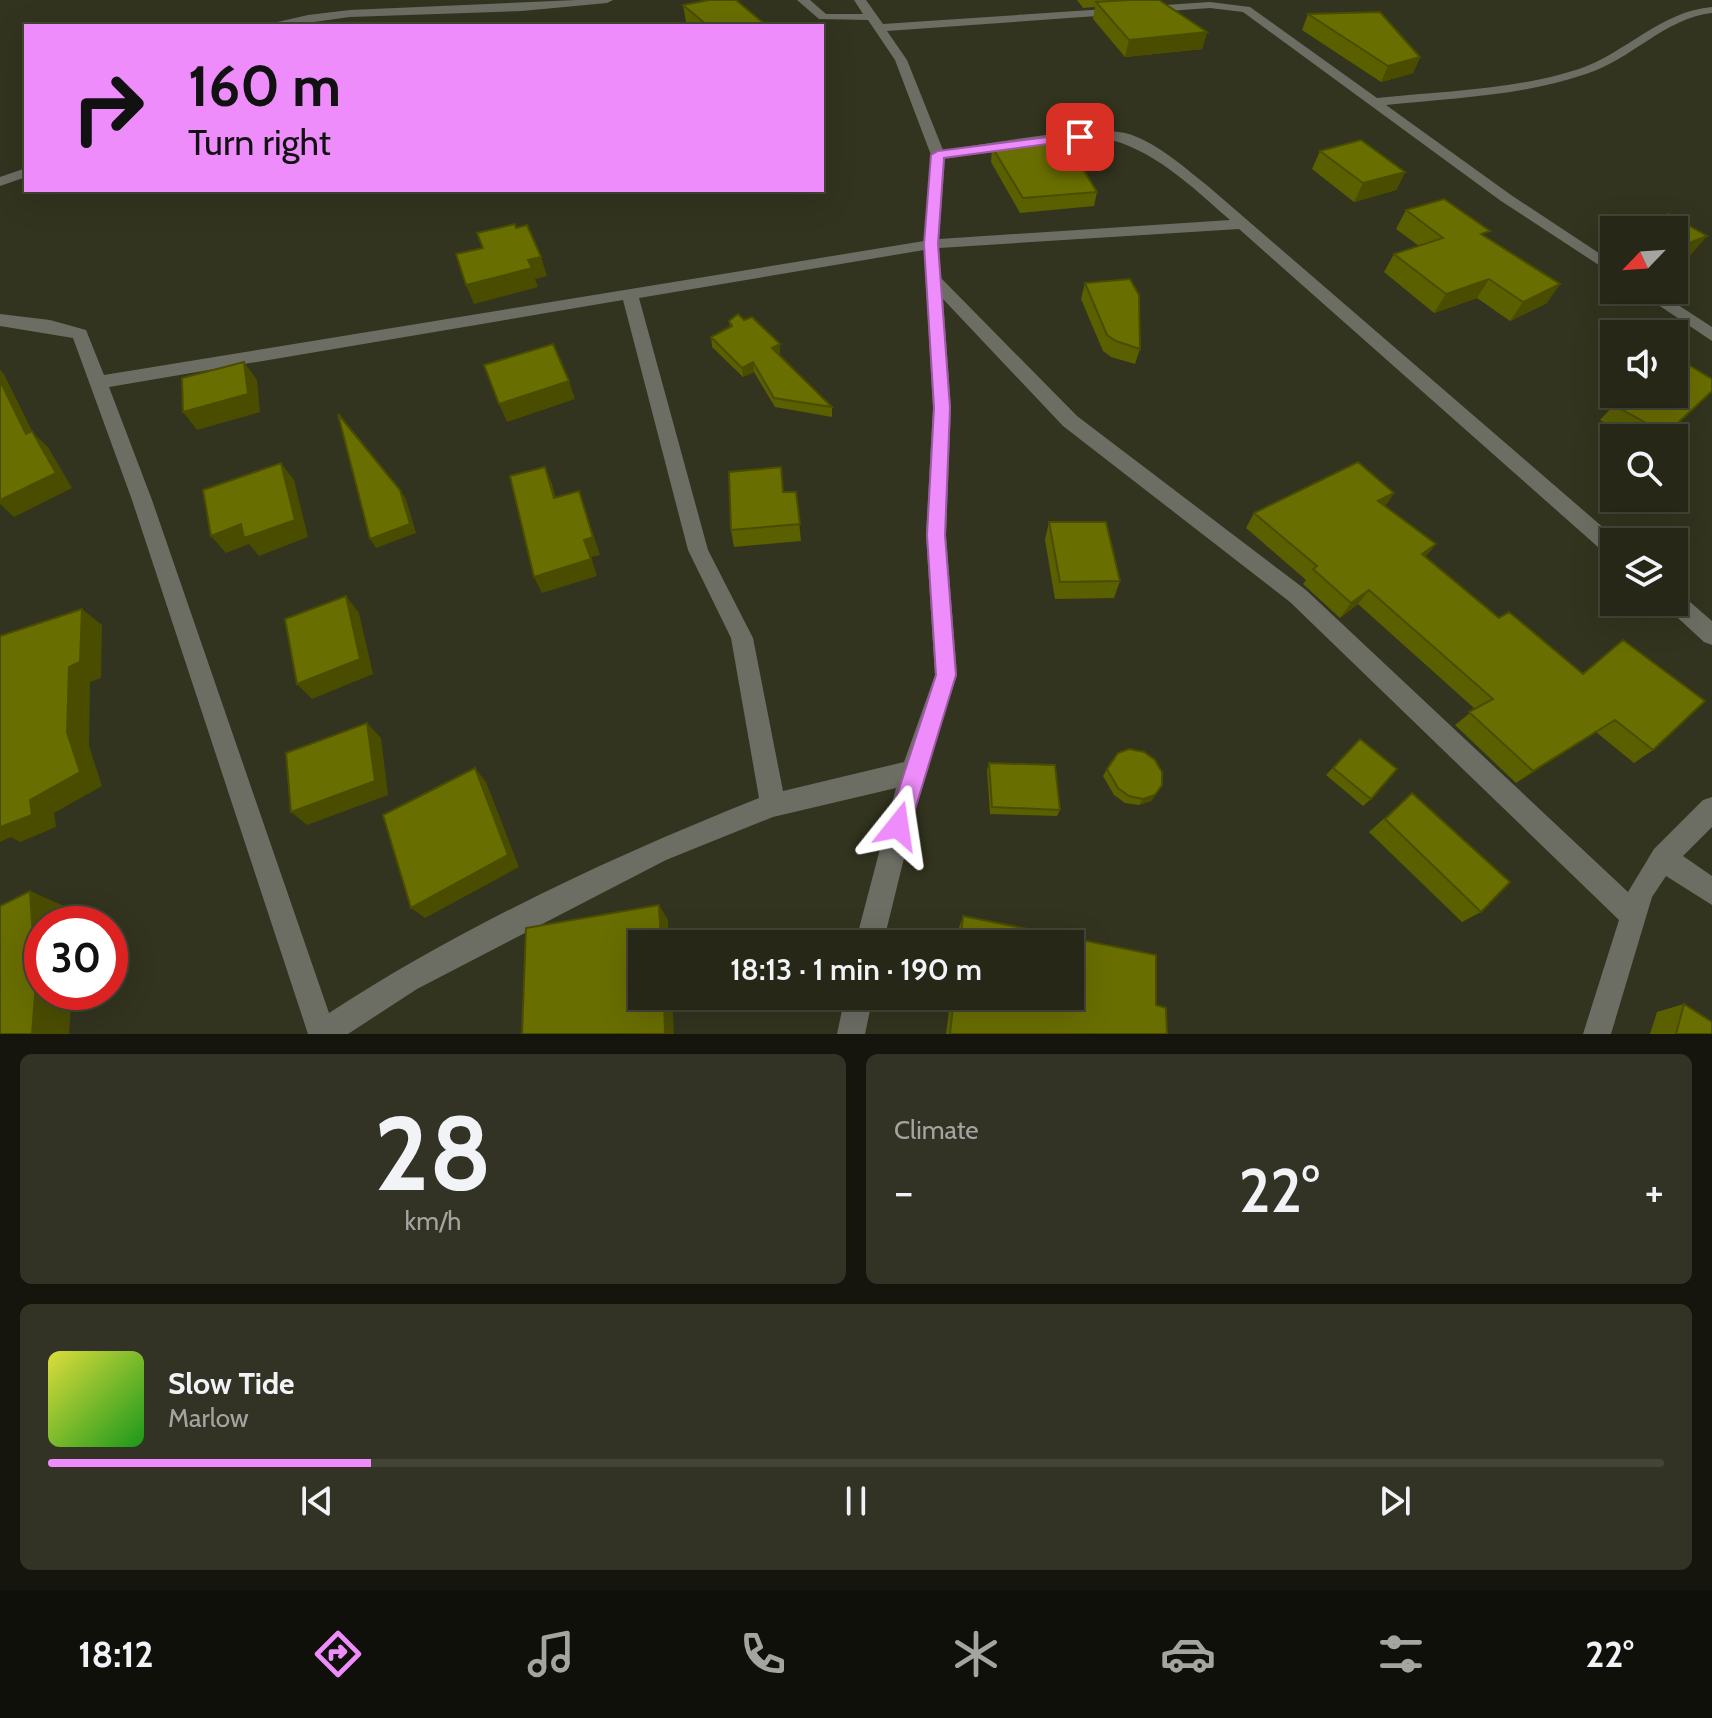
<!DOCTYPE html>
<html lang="en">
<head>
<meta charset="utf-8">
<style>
  :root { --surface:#262717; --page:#323324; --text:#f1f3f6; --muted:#a4a5a1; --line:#424436; --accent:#ed8cfa }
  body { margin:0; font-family:Cabin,sans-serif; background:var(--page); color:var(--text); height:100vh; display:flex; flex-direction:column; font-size:30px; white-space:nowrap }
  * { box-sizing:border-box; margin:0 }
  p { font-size:26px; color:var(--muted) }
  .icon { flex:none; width:44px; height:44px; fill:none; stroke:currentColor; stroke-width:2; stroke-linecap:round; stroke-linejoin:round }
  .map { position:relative; height:1034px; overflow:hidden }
  .panel { display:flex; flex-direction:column; gap:20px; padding:20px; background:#15150d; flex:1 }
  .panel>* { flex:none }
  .hud { position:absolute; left:24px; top:24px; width:800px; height:168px; border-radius:0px; box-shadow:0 8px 32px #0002,0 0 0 2px var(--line); background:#ed8cfa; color:#111; overflow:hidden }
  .needle { width:52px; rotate:245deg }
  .controls { position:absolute; left:1600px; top:216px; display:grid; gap:16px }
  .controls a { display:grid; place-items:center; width:88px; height:88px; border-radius:0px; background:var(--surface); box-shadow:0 8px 32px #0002,0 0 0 2px var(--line); font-size:40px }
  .speed { position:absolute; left:24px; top:906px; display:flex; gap:16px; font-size:40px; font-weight:700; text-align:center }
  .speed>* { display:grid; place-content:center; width:104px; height:104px; border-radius:50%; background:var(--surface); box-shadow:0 8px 32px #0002,0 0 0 2px var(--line); line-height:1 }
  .speed .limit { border:12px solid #d22; background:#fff; color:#111 }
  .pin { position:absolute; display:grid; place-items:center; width:68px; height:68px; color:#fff; margin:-34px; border-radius:16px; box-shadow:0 4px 12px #0006 }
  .me { position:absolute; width:88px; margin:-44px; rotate:15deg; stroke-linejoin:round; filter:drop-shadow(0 0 6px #0008) }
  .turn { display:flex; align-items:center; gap:28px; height:168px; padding:0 32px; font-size:36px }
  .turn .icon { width:104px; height:104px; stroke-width:2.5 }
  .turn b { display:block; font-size:56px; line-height:68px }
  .big { font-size:60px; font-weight:600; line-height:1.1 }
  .panel .widget { flex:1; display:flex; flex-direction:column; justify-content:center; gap:12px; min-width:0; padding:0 28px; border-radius:12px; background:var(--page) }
  .panel .dial { align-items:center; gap:0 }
  .dial b { font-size:104px; line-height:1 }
  .song { display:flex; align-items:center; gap:24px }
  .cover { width:96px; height:96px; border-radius:12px; background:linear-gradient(135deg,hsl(60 70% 55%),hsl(120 70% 35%)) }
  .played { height:8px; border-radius:4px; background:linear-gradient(90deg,var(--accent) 20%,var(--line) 20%) }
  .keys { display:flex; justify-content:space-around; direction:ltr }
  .heat { display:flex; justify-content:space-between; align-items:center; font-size:44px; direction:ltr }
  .panel .tiles { flex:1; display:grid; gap:20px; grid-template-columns:1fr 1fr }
  .widget:last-child { grid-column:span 2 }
  .trip { position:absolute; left:628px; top:930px; width:456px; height:80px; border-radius:0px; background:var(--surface); box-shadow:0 8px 32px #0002,0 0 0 2px var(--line); font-weight:600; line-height:80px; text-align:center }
  .menu { display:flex; height:128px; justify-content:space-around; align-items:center; background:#0f1009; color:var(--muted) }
  .menu .icon { width:56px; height:56px }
  .menu .current { color:var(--accent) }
  .menu b { font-size:36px; color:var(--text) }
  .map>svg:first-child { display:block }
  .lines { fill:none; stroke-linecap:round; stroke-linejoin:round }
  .minor { fill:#6c6d63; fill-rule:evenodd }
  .wall { fill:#5a5f00 }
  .shaded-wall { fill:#4a4d00 }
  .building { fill:#696e00; stroke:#4a4d00; stroke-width:2 }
  .route { fill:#ed8cfa; stroke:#9a5ba2; stroke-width:2 }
</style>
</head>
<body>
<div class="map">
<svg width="1712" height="1034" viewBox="0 0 1712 1034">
  <rect width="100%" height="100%" fill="#32341f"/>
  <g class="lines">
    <path class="minor" d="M576,0H613L607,3L522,11L350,17L285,26H260L308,15L350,10Z
      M797,0H810L826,14H863L854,0H866L883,24L1210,2L1250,7L1377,98C1444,91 1514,90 1579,69C1626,53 1661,11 1712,7V13C1665,18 1631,60 1586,74C1522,96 1453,98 1386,105L1511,195L1614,263V275L1501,201L1243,12L1210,8L887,31L907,60L943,150C985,145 1097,122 1132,135C1161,146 1185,168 1209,187L1620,542H1614V557L1607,555L1239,229L939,248L941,278L1077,416L1306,590L1628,892L1654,849L1703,800L1712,797V827L1683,856L1712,876V905L1666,876L1652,897L1611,1034H1583L1619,920L1290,602L1063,426L943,299L951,408L946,535L957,675L925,772L883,944H855L896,788L773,817L666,860L417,989L348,1034H308L132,500L73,338L0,326V314L50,320L86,330L104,375L924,241L931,155L895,60L868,20L819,19ZM1103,138C1153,148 1192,187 1230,220L939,239L945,158ZM924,250L933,408L926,535L935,675L904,762L783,791L753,638L708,550L639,298ZM623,300L688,550L731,638L759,798C611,857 463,926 329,1013L152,500L109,387Z
      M26,168V177L0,186V177Z
      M1636,290H1655L1712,327V341Z
      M1674,592L1682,595L1712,621V645L1704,642L1666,607L1664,602H1674Z
      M845,996H873L865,1034H837Z"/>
  </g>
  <path class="wall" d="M1077,0H1159L1207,32L1202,49L1125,57L1093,19L1095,7L1083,8Z
    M683,5L767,26H690L686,22Z
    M1308,14L1420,57L1413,73L1381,82L1302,30Z
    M992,147L1097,192L1094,206L1020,213L991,162Z
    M1320,151L1405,172L1396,190L1354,202L1312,169Z
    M1406,210L1486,238L1547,303L1510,321L1477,298L1434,313L1384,272L1394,254L1419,246L1396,229Z
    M1085,283L1140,349L1135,364L1111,357L1103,351L1081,299Z
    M729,321L780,353L779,354L832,407V417L775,407L754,372L743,377L712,347L711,337L730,327Z
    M1712,392L1663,438H1631L1600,420L1614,405Z
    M784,492H796L801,541L734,547L731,530Z
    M1394,493L1385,506L1436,544L1425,557L1499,618L1582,674L1623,640L1653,750L1634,763L1596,732L1516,783L1455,725L1475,709L1358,604L1340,618L1303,584L1306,580L1246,528L1254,513Z
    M1049,522L1120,581L1114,598L1055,599L1045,540Z
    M1360,739L1371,799L1363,806L1326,775Z
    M989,763L1060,810L1057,816L990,814L987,770Z
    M1107,769L1162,785L1151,801L1139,805L1125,803L1114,795L1103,776Z
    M1412,793L1481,912L1462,922L1369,832Z
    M963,916L1156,955V1005L1166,1008L1167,1034H946L951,996H1070V944H956L958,931Z
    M1684,1004L1712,1034H1650L1657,1012Z"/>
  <path class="shaded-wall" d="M1207,32L1202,49L1125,57L1129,40Z
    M1420,57L1413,73L1381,82L1388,66Z
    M1405,172L1396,190L1354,202L1363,183Z
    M1707,236L1691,255L1674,262V249Z
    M541,257L547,276L535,279L538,287L474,304L466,285L528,260Z
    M1489,279L1477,298L1434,313L1446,294Z
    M1560,284L1547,303L1510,321L1523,302Z
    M780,344V353L773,357L772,348Z
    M244,362L257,380L260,412L197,430L183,412Z
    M753,362L754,372L743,377L742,368Z
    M0,370L4,374L33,433L48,447L72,488L14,517L0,504V500L26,434L0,381Z
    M569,381L575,399L507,422L499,404Z
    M281,463L294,480L308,537L259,556L249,544L226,553L211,536Z
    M545,467L552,484L561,516L554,498Z
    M400,490L406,499L416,533L376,548L370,539Z
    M579,491L600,555L591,557L597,576L542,593L534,577L584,540Z
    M1394,493L1383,509L1378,501Z
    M1436,544L1424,558L1422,554Z
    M1369,590L1358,604L1340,618L1351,603Z
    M346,596L359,613L373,674L312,699L297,684Z
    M82,609L102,625L101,678L90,682L89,746L102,786L54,813L56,827L20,842L11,837L0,842V824L30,800L67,732L69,667Z
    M1615,720L1596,732L1516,783L1533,771Z
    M367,723L381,738L388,795L307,825L291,812Z
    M475,768L486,782L519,867L425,918L411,908Z
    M1155,795L1151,801L1139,805L1143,799Z
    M30,891L64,906L65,924H42V992H72L69,1034H32Z
    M659,905L668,920L669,944H661Z
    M664,996H672L674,1034H665Z"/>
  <path class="building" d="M709,0H736L767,26H708L683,5Z
    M1129,0H1159L1207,32L1129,40L1096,2Z
    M1380,12L1420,57L1388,66L1308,14Z
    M1064,138L1097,192L1023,198L992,147Z
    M1361,140L1405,172L1363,183L1320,151Z
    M1444,199L1490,231L1481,234L1560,284L1523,302L1489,279L1446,294L1394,254L1443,238L1406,210Z
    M1669,214L1707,236L1674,249V230H1627Z
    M515,224L516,228L527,225L541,257L528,260L532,268L466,285L456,254L483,248L477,233Z
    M1130,279L1139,295L1140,349L1116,341L1107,335L1085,283Z
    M738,314L744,320L752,317L780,344L772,348L832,407L774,398L753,362L742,368L711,337L732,326L729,321Z
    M553,344L569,381L499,404L484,365Z
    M1677,358L1712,379V391L1666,434L1614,405L1626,394H1674V360Z
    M244,362L248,394L183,412L182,378Z
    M0,381L26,434L32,431L56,473L0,500Z
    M338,414L400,490L410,524L370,539Z
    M1358,462L1394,493L1378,501L1436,544L1422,554L1499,618L1509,612L1583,674L1623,640L1705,701L1653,750L1615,720L1533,771L1469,712L1493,699L1369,590L1351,603L1313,569L1317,566L1254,513Z
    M281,463L295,520L244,538L241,524L211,536L203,490Z
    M545,467L554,498L579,491L593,537L584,540L591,559L534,577L510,476Z
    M781,467L783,492H796L800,524L731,530L729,472Z
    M1049,522H1106L1120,581L1060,582Z
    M346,596L360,659L297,684L285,619Z
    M82,609L80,662L69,667L67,732L80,772L30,800L32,815L0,827V636Z
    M367,723L375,781L291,812L286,753Z
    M1360,739L1397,769L1371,799L1333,768Z
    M1129,749L1144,752L1155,760L1162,772V785L1155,795L1143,799L1129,796L1118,788L1107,769L1118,753Z
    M989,763L1055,765L1060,810L992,807Z
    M475,768L508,855L411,908L383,815Z
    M1412,793L1510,882L1481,912L1385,819Z
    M30,891L36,982L32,1034H0V906Z
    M659,905L661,944H642V996H664L665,1034H522L526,928Z
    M963,916L1156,955V1005L1166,1008L1167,1034H950L954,996H1070V944H960Z
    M1684,1004L1712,1022V1034H1676Z"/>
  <path class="route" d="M1080,133L1086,137L1084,139L944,158L938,244L950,408L945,535L956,675L910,826L906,834L898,837L890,834L887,826L936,675L927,535L934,408L924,244L931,155L938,151Z"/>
</svg>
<div class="controls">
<a><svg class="needle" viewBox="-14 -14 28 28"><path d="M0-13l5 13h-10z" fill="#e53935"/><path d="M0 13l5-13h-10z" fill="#a4a5a1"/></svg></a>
<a><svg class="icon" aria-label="sound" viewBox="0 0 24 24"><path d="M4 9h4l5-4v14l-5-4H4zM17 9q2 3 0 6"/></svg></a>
<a><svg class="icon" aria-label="search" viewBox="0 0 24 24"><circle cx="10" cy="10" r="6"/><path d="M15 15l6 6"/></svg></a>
<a><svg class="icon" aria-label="layers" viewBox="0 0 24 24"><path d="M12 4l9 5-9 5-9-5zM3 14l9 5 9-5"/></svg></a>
</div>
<div class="speed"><div class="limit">30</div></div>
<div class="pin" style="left:1080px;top:137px;background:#d93025"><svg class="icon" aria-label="arrive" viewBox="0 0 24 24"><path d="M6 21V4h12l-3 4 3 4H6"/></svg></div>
<svg class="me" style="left:898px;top:826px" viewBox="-20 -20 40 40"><path d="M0-17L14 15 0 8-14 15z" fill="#ed8cfa" stroke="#fff" stroke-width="4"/></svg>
<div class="trip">18:13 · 1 min · 190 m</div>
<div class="hud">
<div class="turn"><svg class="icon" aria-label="right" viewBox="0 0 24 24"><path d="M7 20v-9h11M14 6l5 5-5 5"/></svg><div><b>160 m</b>Turn right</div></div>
</div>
</div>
<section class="panel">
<div class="tiles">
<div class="widget dial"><b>28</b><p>km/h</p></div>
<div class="widget"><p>Climate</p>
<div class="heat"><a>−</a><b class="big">22°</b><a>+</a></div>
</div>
<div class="widget">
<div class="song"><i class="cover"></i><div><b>Slow Tide</b><p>Marlow</p></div></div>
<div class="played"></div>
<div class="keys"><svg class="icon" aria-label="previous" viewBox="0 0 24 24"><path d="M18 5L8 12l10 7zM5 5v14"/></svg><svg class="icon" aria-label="pause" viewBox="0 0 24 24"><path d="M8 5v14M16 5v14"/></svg><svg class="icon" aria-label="next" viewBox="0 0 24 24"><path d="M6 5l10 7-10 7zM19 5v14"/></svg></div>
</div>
</div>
</section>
<nav class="menu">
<b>18:12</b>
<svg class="icon current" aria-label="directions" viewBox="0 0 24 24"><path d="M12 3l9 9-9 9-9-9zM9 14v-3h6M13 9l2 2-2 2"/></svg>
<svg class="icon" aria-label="music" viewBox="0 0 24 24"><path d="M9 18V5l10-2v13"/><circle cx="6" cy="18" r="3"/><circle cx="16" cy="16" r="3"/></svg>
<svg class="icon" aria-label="phone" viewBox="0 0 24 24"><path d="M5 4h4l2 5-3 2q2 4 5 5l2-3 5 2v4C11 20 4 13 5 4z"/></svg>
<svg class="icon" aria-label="climate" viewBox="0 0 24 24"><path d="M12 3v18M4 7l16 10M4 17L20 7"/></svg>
<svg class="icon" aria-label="car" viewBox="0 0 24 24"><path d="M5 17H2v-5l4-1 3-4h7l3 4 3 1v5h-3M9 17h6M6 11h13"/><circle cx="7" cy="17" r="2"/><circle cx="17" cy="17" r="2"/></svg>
<svg class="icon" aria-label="filters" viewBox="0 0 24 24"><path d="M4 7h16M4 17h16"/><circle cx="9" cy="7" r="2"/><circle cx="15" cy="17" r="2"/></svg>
<b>22°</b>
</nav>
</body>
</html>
